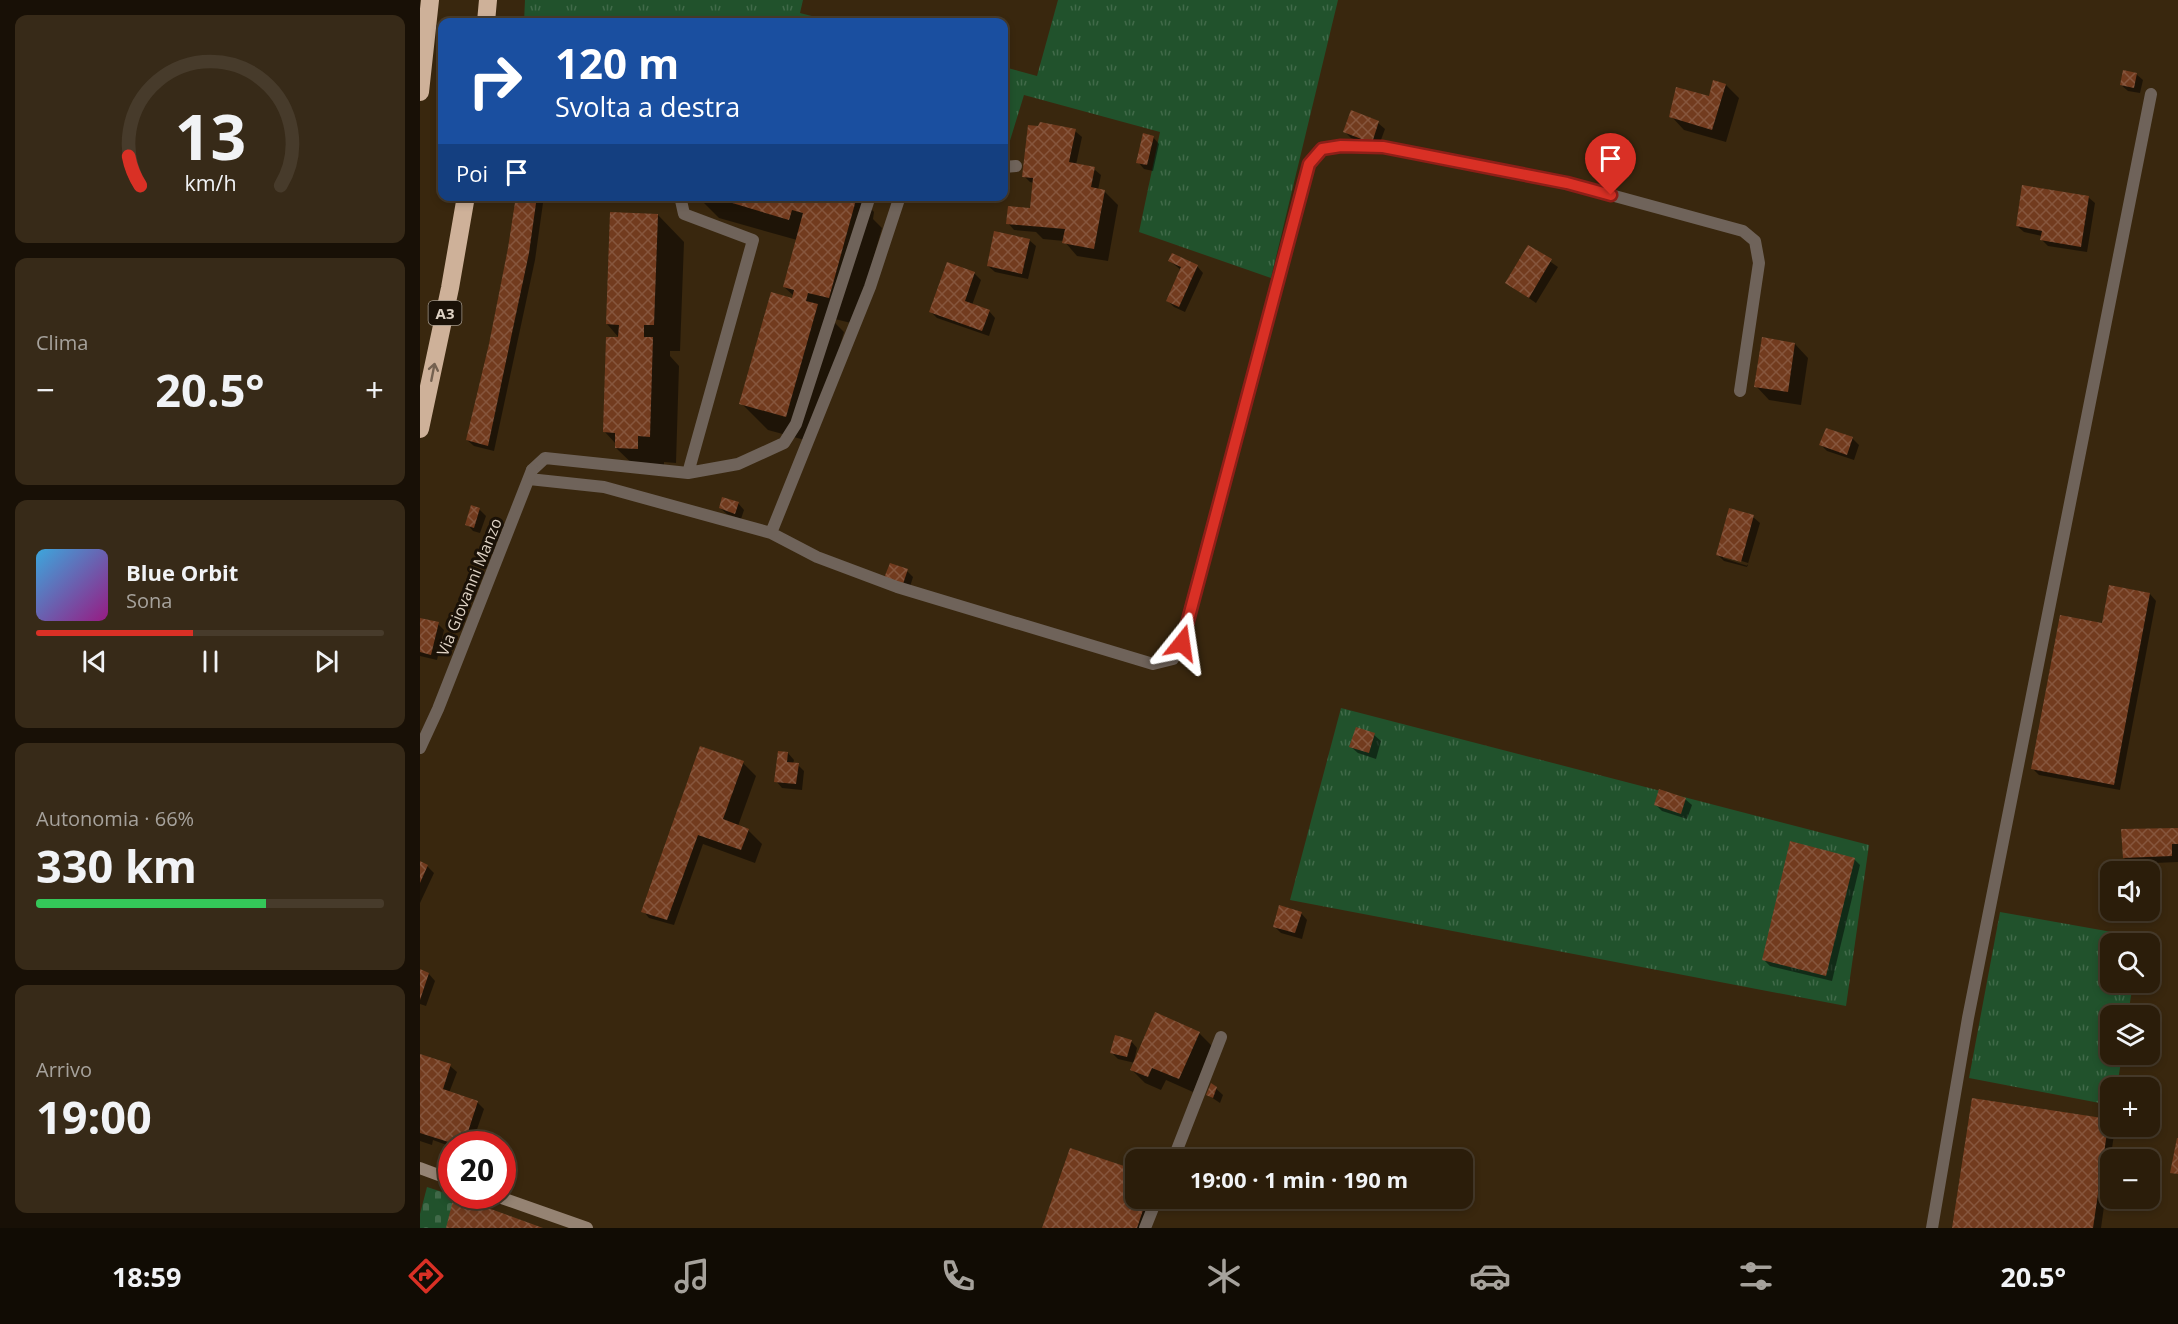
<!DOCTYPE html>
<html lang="it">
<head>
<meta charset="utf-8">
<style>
  :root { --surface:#2b1d0a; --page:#372a18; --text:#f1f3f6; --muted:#a6a29c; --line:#473b2b; --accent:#d93025 }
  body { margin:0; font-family:"Open Sans",sans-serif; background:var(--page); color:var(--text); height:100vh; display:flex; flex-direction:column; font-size:22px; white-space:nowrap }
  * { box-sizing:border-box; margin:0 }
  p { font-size:20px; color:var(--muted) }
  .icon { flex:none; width:33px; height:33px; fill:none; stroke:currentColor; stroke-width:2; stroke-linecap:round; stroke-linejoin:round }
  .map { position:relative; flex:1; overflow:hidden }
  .panel { display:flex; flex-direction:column; gap:15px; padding:15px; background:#181006; width:420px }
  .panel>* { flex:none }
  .banner { position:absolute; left:18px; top:18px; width:570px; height:183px; border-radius:12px; box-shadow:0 3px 9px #0003,0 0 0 2px var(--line); background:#1a4fa0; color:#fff; overflow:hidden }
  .tools { position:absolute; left:1680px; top:861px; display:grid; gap:12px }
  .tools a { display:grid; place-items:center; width:60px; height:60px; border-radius:12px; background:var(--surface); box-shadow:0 3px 9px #0003,0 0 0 2px var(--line); font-size:30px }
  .speed { position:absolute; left:18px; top:1131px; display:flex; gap:12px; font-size:30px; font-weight:700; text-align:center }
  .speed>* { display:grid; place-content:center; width:78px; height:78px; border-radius:50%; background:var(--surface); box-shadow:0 3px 9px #0003,0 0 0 2px var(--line); line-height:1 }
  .speed .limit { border:9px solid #d22; background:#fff; color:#111 }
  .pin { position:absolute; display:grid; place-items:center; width:51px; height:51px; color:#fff; margin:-62px -26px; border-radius:50% 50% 50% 0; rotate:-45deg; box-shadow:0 0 6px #0007 }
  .pin .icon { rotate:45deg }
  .me { position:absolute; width:66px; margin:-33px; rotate:15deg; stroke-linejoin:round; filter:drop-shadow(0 0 4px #0008) }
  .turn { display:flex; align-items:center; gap:21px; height:126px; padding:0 18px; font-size:27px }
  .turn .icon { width:78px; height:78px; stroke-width:2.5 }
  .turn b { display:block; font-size:42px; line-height:51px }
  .then { display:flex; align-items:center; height:57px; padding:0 18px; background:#0003; gap:12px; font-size:22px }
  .big { font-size:45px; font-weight:700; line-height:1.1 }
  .panel .card { flex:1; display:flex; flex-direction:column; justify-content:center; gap:9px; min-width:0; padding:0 21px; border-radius:12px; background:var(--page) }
  .panel .dial { align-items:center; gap:0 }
  .dial svg { height:156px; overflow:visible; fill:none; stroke:var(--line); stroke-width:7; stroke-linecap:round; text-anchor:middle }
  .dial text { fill:var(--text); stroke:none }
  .song { display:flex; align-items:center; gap:18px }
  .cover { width:72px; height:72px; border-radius:9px; background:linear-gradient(135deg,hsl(200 70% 55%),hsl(310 70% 35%)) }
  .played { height:6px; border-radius:3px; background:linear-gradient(90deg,var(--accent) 45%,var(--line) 45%) }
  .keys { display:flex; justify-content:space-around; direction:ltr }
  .heat { display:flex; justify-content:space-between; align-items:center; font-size:33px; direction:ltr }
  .charge { height:9px; border-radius:4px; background:linear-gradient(90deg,#34c759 66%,var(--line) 0) }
  .trip { position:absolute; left:705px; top:1149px; width:348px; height:60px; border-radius:12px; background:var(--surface); box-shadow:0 3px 9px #0003,0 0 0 2px var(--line); font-weight:700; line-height:60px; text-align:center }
  .dock { display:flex; height:96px; justify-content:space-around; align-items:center; background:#110c04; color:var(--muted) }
  .dock .icon { width:42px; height:42px }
  .dock .on { color:var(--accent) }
  .dock b { font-size:27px; color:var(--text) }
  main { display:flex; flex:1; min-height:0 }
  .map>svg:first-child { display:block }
  .grass { fill:url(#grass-tufts) }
  .cemetery { fill:url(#cemetery-stones) }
  .shadow { fill:#0007; fill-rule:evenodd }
  .building { fill:url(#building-cross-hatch) }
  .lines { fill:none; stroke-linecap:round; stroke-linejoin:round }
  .lane { stroke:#6f635a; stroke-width:12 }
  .street { stroke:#6f635a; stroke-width:12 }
  .secondary { stroke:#958373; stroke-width:12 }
  .highway { stroke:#ceb199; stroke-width:18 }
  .oneway { stroke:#746150 }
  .route-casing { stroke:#8d1f18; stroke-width:15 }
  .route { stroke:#d93025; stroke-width:10 }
  .labels { text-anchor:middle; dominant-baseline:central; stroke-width:6; stroke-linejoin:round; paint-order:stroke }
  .shield { fill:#1a1107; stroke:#a3988b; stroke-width:1.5 }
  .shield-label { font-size:15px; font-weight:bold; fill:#ded2c4 }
  .street-label { font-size:16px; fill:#ded2c4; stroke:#1a1107 }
</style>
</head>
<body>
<main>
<section class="panel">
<div class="card dial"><svg viewBox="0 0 100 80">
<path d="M14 69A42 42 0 1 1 86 69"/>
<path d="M14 69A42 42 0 0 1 8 54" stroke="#d93025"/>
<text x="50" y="56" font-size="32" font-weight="700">13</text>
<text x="50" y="72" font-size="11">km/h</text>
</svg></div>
<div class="card"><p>Clima</p>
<div class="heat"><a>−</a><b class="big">20.5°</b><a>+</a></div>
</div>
<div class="card">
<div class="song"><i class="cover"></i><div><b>Blue Orbit</b><p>Sona</p></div></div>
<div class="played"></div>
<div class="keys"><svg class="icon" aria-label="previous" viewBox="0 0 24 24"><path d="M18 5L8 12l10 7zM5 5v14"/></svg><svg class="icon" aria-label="pause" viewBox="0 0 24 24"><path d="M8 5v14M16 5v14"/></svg><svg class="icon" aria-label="next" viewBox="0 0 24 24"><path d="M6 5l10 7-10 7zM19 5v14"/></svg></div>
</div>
<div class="card"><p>Autonomia · 66%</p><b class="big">330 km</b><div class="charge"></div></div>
<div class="card"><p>Arrivo</p><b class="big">19:00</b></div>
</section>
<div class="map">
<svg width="1758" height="1228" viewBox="0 0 1758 1228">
  <defs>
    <pattern id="grass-tufts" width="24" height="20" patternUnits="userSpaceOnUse" patternTransform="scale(1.5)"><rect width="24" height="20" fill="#21522c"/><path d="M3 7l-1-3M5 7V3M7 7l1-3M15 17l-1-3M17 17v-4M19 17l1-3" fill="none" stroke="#416a49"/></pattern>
    <pattern id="cemetery-stones" width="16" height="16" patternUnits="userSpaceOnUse" patternTransform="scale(1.5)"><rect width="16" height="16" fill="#21522c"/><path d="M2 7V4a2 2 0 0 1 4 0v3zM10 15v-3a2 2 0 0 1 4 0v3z" fill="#416a49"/></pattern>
    <pattern id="building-cross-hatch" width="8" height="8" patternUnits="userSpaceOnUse" patternTransform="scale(1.5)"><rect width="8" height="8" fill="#723b1e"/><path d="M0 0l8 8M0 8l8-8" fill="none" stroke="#86563d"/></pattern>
  </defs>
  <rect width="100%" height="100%" fill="#39270e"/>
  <path class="grass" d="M105,0H383L380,13L415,22H104Z
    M638,0H918L851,278L719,232L740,132L604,95L584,160V67L617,76Z
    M921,708L1449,845L1426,1006L870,900Z
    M1580,912L1720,937V943L1690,944V982L1713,983L1708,1015L1690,1016V1054L1702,1055L1697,1087L1690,1088V1105L1549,1078Z"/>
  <path class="cemetery" d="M7,1187L35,1196L40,1199L122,1228H0V1214Z"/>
  <path class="shadow" d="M1716,74L1723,80L1720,93L1708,91L1701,85Z
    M1306,85L1319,98L1306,142L1264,130L1251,116L1290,98Z
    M958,123L965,129L958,148L931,138L924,131Z
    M655,131L662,137L656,165L674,169L681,175L678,190L684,191L698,205L688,261L657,256L644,241L623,239L616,232L594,230L588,223L611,210L614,183L610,182L604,176Z
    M733,137L739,144L733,171L724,169L718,162Z
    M97,196H124L115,260L74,451L54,446L47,440L70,344L90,248Z
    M277,196H439L454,212L453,219L462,228L435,324L415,319L414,322L424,332L392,442L348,430L321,403L373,300L374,296L364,287L377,240L299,218Z
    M1668,197L1675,203L1667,252L1628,246L1622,240V236L1604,232L1597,226Z
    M238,215L264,242L260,351H250V356L259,366L256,463L244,462V475L223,474L196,448V444L185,432L200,339L187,324Z
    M609,240L616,246L608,279L575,272L568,266Z
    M1109,247L1138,267L1116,303L1087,283Z
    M750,261L777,266L783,273L765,312L754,307L747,300L761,270Z
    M554,273L561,280L552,305L569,311L575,318L569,336L517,318L511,312Z
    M1375,344L1388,358L1381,405L1349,400L1336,386Z
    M1432,438L1439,445L1434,460L1407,451L1401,445Z
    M318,503L324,510L321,519L307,514L300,508Z
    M59,509L66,516L60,533L53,531L47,524Z
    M1333,517L1340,523L1327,567L1304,561L1297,554ZM1303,555L1328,563V566L1303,558Z
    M487,571L493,577L489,590L473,584Z
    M1730,594L1736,601L1700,790L1619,775L1612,768L1683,625Z
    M0,620L18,624L24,630L17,660L0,656Z
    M954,735L961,741L956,759L938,753L931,747Z
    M368,753L374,760L373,764L378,765L384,771L382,790L362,788L356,781Z
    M323,763L336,776L318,826L328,830L342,844L335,863L283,844L254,925L229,918L223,911Z
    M1265,799L1272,805L1267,819L1242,811L1236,805Z
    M1758,829V862L1711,864L1704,858Z
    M1434,859L1440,865L1412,981L1350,966L1343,959Z
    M0,863L7,866L14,873L0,903Z
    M881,913L887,920L882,939L861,933L854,926Z
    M0,971L9,974L15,981L6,1006L0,1004Z
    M779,1033L792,1046L773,1092L746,1080L741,1090L725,1083L712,1070L715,1063L698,1059L691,1052L711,1041L717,1048L714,1061L715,1062Z
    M0,1055L30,1066L37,1072L29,1093L57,1102L64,1109L52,1144H32V1147L13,1140L12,1145L0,1141Z
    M792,1085L803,1095L800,1103L788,1095Z
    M1689,1121L1690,1126L1695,1127L1681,1228H1533Z
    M716,1198H735L725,1228H624Z"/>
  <path class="building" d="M1703,70L1717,73L1714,88L1700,85Z
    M1293,80L1306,84L1292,130L1249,117L1256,87L1289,96Z
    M931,110L959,121L952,143L923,132Z
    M620,122L656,129L649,162L675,167L671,187L685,190L674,249L642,243L645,229L586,224L588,206L610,208L613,178L602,177L608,125L618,126Z
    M723,133L734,136L727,165L716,163Z
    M1602,185L1669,196L1661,247L1620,240L1622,231L1596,226Z
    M96,196H117L109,253L68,446L46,440L69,344L88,248Z
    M289,196H425L436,200L409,298L388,293L386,301L398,304L366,417L319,404L351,292L372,298L374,290L363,287L383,213L372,210L369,220Z
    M190,212L238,214L234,325H224V337H233L230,437L218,436V449L195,448V433L183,432L186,337H198L199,325L186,324Z
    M574,231L610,239L602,274L567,266Z
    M1108,245L1132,259L1109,298L1085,283Z
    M752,253L778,265L759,307L746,301L761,267L748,261Z
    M527,262L555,272L545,301L570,310L562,331L509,312Z
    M1342,337L1375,343L1368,392L1334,387Z
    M1406,428L1433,437L1427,455L1399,445Z
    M302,497L319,502L315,514L299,508Z
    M51,505L60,508L54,528L45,525Z
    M1309,508L1334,515L1321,562L1296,555Z
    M470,563L488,569L483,584L464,578Z
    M1689,585L1730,593L1694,785L1611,769L1640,615L1682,623Z
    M0,618L19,622L11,655L0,652Z
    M936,727L955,733L949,753L929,747Z
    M280,746L324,761L303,819L329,829L321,850L278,835L247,920L221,912Z
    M358,751L368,752L367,762L379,763L376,784L354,782Z
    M1239,789L1266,798L1261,814L1234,805Z
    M1758,828V844H1752V856L1703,858L1701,829Z
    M1370,841L1435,858L1406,976L1342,960Z
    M0,861L8,865L0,883Z
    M859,905L882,912L875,933L853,927Z
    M0,969L9,973L0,1000Z
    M735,1012L780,1032L759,1079L732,1068L728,1077L710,1070Z
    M695,1035L712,1040L707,1057L690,1053Z
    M0,1054L31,1064L23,1089L58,1101L44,1144H35L0,1133Z
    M791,1083L797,1087L793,1098L786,1095Z
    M1552,1098L1689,1119L1673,1228H1532Z
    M1757,1138H1758V1174L1750,1173Z
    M650,1148L716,1170V1198H727L717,1228H622Z
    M34,1196H35L123,1228H26Z"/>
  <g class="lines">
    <path class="lane" d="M584,167L596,166
      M112,470L125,458L268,473L333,240L264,214L260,196
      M268,473L318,464L364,443L376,424L450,196
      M109,479L184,487L351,533L450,287L480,196
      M351,533L397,557L477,587L733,664L753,659L761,643L889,164L902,149L921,146L963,147L1147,183L1323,231L1335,241L1339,263L1320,391
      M753,1160L801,1037
      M725,1228L737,1198
      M1512,1228L1548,1018L1731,94"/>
    <path class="street" d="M0,748L18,709L112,470"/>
    <path class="secondary" d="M0,1168L32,1180
      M76,1196L167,1228"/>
    <path class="highway" d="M66,22L68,0
      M0,92L10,0
      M0,429L30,288L46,196"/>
  </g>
  <defs><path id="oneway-shaft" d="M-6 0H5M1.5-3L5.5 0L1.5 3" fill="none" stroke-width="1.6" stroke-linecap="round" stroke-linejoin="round" transform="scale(1.5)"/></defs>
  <use class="oneway" href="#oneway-shaft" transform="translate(13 372) rotate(-79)"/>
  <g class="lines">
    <g class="route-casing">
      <path id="route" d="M762,643L889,164L902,149L921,146L963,147L1147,183L1191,195"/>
    </g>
    <use href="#route" class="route"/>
  </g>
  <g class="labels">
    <rect class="shield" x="8.5" y="301" width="33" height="24" rx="4.5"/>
    <g class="shield-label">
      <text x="25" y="313">A3</text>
    </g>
    <g class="street-label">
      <text transform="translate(49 587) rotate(-68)">Via Giovanni Manzo</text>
    </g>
  </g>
</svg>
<div class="tools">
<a><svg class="icon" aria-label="sound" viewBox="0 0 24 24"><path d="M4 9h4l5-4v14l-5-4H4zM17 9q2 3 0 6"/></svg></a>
<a><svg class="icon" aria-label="search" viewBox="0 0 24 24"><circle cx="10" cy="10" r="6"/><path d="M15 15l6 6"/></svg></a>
<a><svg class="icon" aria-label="layers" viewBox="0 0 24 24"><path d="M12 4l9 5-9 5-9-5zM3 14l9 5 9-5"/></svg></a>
<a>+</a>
<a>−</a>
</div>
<div class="speed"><div class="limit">20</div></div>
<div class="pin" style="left:1191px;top:195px;background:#d93025"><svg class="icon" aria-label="arrive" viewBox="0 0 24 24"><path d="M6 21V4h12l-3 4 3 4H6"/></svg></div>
<svg class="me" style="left:762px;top:643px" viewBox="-20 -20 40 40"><path d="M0-17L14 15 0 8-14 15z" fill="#d93025" stroke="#fff" stroke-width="4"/></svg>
<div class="trip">19:00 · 1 min · 190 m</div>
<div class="banner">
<div class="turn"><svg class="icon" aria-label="right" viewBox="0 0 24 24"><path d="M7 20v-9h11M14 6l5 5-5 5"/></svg><div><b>120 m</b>Svolta a destra</div></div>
<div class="then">Poi<svg class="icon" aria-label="arrive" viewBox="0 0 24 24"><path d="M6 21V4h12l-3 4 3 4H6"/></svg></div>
</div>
</div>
</main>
<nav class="dock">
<b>18:59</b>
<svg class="icon on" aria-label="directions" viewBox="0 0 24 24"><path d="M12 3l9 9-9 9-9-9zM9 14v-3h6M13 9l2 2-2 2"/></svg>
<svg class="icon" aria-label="music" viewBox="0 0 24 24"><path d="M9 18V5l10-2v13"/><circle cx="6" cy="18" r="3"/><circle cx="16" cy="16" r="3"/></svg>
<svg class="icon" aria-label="phone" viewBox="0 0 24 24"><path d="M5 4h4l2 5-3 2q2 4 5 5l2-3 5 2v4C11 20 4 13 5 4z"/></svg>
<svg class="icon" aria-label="climate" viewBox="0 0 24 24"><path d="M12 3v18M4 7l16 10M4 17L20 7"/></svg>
<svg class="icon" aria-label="car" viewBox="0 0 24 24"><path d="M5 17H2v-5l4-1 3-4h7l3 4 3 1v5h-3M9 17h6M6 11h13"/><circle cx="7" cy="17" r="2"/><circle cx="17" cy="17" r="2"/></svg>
<svg class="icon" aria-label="filters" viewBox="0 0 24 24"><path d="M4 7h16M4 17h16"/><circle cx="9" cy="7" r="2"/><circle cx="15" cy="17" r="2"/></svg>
<b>20.5°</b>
</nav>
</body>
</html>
